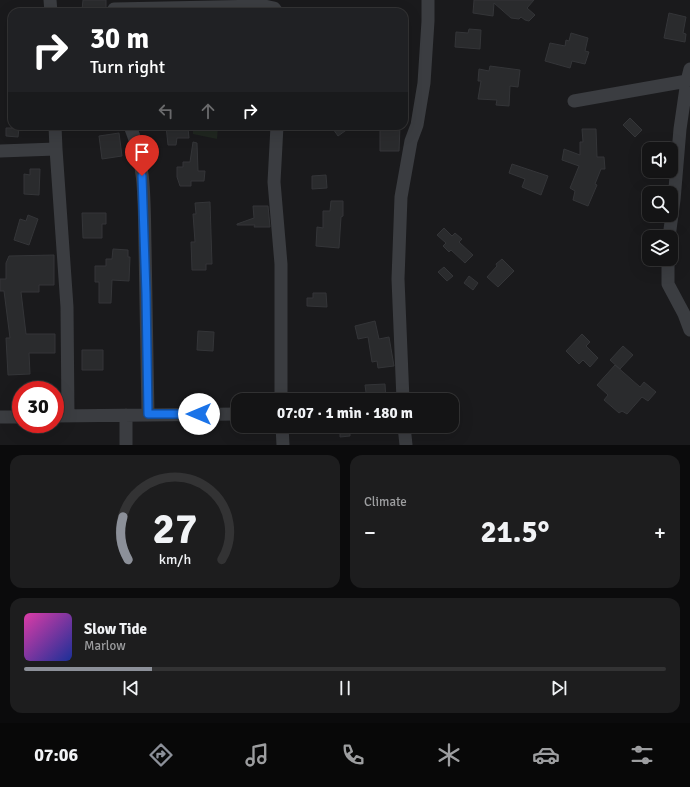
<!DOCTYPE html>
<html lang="en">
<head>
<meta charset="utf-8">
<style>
  :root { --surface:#141415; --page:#1d1d1e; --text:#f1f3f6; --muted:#9d9ea0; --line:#333334; --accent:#8c9099 }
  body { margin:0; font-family:Signika,sans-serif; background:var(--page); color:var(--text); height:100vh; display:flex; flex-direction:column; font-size:15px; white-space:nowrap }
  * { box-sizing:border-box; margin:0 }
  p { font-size:13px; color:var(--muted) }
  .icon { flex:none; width:22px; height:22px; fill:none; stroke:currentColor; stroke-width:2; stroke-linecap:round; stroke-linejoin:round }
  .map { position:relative; height:445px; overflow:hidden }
  .side { display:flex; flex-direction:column; gap:10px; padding:10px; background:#0b0b0c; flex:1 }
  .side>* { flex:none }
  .top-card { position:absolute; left:8px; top:8px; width:400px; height:122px; border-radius:12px; box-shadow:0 4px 16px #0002,0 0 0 1px var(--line); background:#202124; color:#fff; overflow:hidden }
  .controls { position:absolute; left:642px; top:142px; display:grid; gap:8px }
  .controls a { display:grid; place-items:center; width:36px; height:36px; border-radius:8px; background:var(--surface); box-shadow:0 4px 16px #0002,0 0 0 1px var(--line); font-size:20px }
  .speed { position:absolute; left:12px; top:381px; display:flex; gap:8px; font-size:20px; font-weight:700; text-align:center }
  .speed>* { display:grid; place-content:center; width:52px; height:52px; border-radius:50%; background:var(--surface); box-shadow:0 4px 16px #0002,0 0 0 1px var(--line); line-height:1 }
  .speed .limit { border:6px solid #d22; background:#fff; color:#111 }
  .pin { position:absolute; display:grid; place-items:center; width:34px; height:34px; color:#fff; margin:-41px -17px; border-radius:50% 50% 50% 0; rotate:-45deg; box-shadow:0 0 4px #0007 }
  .pin .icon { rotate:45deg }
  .me { position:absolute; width:44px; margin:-22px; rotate:270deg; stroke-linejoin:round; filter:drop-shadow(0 0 3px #0008) }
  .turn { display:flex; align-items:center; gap:14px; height:84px; padding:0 16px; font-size:18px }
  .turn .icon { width:52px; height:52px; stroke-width:2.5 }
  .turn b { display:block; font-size:28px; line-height:34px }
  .lanes { display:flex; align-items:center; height:38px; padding:0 16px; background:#0003; justify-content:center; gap:20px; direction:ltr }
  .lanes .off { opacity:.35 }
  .big { font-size:30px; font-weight:800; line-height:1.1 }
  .side .widget { flex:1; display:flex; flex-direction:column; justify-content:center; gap:6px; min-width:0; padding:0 14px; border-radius:12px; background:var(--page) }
  .side .dial { align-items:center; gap:0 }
  .dial svg { height:104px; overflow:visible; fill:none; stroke:var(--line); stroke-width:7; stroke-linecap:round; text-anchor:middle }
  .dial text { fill:var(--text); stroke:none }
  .song { display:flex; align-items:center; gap:12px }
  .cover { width:48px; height:48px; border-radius:6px; background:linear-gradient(135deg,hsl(320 70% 55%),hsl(230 70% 35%)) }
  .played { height:4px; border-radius:2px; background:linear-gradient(90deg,var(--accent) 20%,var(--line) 20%) }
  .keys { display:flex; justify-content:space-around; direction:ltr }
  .heat { display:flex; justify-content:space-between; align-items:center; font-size:22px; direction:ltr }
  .side .tiles { flex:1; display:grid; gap:10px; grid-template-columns:1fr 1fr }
  .widget:last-child { grid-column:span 2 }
  .trip { position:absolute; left:231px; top:393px; width:228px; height:40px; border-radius:12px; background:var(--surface); box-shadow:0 4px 16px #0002,0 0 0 1px var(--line); font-weight:800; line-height:40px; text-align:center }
  .menu { display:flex; height:64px; justify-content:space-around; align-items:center; background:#080808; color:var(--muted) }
  .menu .icon { width:28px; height:28px }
  .menu .active { color:var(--accent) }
  .menu b { font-size:18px; color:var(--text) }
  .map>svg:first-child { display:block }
  .green { fill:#202720 }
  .building { fill:#2a2b2d; stroke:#343538 }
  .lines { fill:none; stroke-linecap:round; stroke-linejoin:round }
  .street { stroke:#3b3d41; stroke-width:13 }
  .route-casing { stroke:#114b97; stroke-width:10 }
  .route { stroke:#1a73e8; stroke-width:7 }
</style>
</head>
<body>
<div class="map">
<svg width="690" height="445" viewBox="0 0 690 445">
  <rect width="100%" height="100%" fill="#1a1a1c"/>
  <path class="green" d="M193,126H218L217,139L193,134Z"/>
  <path class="building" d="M83,0H106V12L82,10Z
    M474,0H534L527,8L535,15L529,21L525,20L521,17L519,19L511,18L494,3L493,16L473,13Z
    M669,13L686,17L683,33L686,34L685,42L664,38Z
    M469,29L481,30L480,49L455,47L456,32L468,33Z
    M571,33L588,38L585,51L589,52L585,64L572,61L570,68L545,61L550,43L565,46L566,40L569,41Z
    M490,66L520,70L518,87L510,86L509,106L496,105L497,100L478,99L481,81H478L479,69L489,71Z
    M630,118L642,130L635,137L623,125Z
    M166,126H186L187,129L188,128L189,138H177L176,145H168Z
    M331,126H352L338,136Z
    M380,126H400L399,151H380Z
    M6,128H19L18,137L6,136Z
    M582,129H596L597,157H604L605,169H601L595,184L597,185L588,206L573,200L575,191L570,188L579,166L562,160L564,149L580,155V142H583Z
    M119,133L122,156L102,159L99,136Z
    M193,142L197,143L198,171H205L204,181H191V186H180L177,177V167H183V162H190Z
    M512,164L548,176L541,195L522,187L525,179L509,173Z
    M30,169H40L39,195L24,194V174L30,175Z
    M326,175L327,188L312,189V176Z
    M331,201H343V216L341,217L339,248L316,246L317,227L323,228V211H330Z
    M210,202L212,264H206V270H192L191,242H195L193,214H196L195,203Z
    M253,206H268L270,227H254L255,225H237V224L254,218Z
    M82,213H106V224H102V238H83Z
    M28,215L38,219L29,245L14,240L20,219L26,221Z
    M444,228L452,236L455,233L462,239L459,242L473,255L465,263L451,250L449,252L443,246L446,243L437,235Z
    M113,249L128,250V257H130L129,281L112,280L111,303H99V282H95V266H106V259H112Z
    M54,255V285H39V292H21L26,334H55V353H29L30,374L8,375L6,338H10L4,291H0V279H6V263L9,256Z
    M502,259L514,271L498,287L487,277L497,266L496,264Z
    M444,267L453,276L447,281L438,272Z
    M469,276L478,283L473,290L464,283Z
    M313,293H326L327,307L307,306V298H313Z
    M375,321L379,339L389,337L394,366L378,368L377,361L372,362L368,337L358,339L355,326Z
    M198,331L214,332L213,351L197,350Z
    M582,334L590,342L586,346L598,358L590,367L583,360L579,364L566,351Z
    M623,346L633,355L620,369L610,360Z
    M82,350H103V370H82Z
    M615,365L640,387L644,382L656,392L648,401L642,397L627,414L622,411L619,413L604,400L608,395L597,385Z
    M385,384L386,400H367L365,385Z
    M350,427V436L340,437V428Z"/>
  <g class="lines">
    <path class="street" d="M50,0L51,12
      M114,9L264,6L274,8L277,12
      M574,101L687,81
      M55,126L56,149L67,307L68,416
      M130,126C146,164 144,206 145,246C146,302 147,358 148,414
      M277,126L274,182L281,264V400
      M0,151L56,149
      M669,237L674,200L680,129L687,81L690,69
      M668,259V284L684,314L690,330
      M403,400L398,279L401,197L411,141L417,125L424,83L428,21V0
      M55,416L238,414
      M0,417H21
      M282,426L283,445
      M404,426L406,445
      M126,445V415"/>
  </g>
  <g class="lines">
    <g class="route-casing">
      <path id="route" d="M142,176L146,294L148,414H199"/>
    </g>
    <use href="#route" class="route"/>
  </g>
</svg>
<div class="controls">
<a><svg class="icon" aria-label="sound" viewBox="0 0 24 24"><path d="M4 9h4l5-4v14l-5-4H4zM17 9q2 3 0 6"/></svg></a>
<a><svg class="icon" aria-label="search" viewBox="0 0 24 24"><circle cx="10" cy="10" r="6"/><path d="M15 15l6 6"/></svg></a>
<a><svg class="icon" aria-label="layers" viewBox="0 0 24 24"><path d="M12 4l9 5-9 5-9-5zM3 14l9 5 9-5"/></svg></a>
</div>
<div class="speed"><div class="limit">30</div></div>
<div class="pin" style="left:142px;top:176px;background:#d93025"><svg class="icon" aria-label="arrive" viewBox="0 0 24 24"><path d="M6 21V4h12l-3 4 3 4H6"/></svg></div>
<svg class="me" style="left:199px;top:414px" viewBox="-20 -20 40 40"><circle r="19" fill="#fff"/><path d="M0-13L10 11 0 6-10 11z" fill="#1a73e8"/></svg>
<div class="trip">07:07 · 1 min · 180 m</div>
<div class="top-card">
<div class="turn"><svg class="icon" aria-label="right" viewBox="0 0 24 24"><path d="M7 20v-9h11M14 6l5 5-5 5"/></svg><div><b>30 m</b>Turn right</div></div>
<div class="lanes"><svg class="icon off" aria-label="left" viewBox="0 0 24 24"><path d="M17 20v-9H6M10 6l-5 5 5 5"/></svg><svg class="icon off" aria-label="ahead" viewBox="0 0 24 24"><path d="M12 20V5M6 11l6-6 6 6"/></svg><svg class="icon" aria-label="right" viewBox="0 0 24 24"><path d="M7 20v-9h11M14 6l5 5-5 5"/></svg></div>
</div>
</div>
<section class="side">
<div class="tiles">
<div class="widget dial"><svg viewBox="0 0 100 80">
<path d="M14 69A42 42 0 1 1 86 69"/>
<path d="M14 69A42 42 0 0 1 10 36" stroke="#8c9099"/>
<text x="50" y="56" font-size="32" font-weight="700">27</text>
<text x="50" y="72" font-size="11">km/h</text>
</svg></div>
<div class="widget"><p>Climate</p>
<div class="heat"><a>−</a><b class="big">21.5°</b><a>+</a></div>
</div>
<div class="widget">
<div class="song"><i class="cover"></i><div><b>Slow Tide</b><p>Marlow</p></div></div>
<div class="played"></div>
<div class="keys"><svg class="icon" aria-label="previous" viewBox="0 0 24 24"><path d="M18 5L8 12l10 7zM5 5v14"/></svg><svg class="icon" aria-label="pause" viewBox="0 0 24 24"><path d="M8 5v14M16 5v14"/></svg><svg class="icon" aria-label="next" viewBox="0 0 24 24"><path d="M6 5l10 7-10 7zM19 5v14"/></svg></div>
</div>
</div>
</section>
<nav class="menu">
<b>07:06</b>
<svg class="icon active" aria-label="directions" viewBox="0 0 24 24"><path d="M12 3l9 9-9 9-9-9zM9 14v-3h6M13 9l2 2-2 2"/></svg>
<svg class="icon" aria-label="music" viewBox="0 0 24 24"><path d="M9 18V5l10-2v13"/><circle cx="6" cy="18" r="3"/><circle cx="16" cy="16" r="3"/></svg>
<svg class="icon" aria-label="phone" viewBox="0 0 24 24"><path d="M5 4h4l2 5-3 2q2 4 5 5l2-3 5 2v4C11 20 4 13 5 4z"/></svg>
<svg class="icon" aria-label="climate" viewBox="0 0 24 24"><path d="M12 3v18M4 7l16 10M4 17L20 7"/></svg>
<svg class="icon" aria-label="car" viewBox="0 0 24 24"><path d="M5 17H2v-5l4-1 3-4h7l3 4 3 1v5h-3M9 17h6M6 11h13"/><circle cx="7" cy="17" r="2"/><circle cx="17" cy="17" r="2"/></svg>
<svg class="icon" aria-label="filters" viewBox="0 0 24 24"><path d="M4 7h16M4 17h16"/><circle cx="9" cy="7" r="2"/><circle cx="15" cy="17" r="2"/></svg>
</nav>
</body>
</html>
